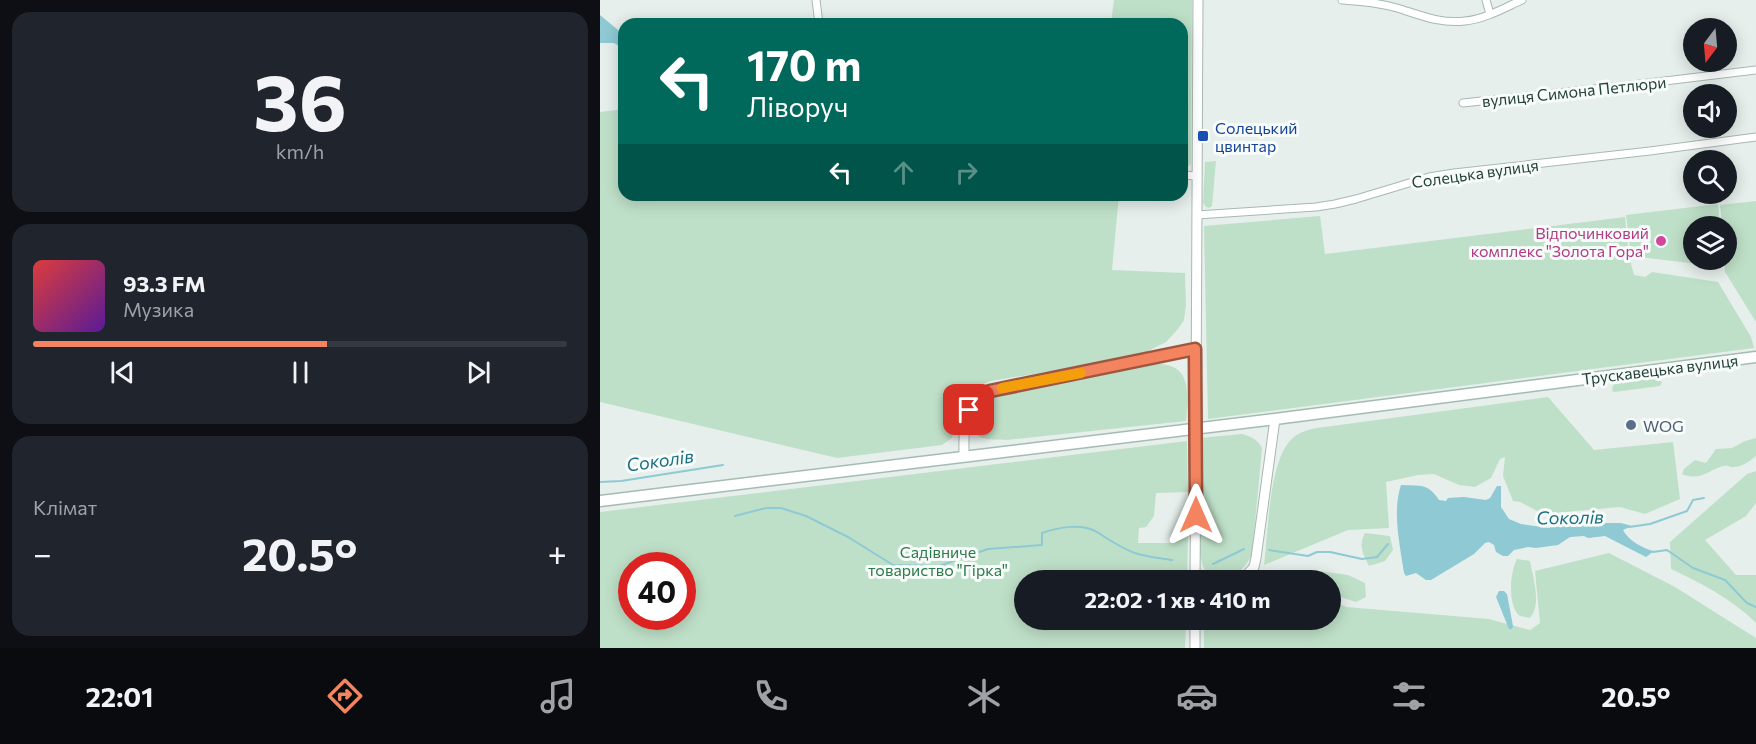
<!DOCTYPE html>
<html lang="uk">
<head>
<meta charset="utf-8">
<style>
  :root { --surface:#171b24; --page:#20242c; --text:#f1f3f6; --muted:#9ea1a6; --line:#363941; --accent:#f4845f }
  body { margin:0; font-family:Commissioner,sans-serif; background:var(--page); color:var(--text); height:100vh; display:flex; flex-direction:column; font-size:22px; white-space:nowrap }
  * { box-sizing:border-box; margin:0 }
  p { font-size:20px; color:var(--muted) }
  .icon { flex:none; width:33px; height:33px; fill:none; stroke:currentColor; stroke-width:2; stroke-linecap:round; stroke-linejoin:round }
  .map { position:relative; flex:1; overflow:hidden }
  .details { display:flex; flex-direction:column; gap:12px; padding:12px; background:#0d0f14; width:600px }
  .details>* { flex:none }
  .banner { position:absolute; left:18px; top:18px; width:570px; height:183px; border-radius:18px; box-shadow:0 3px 15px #0003; background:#00695c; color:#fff; overflow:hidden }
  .needle { width:39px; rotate:196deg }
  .controls { position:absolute; left:1083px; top:18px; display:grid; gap:12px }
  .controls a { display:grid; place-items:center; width:54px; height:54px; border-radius:50%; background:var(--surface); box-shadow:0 3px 15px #0003; font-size:30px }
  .speed { position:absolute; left:18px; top:552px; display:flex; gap:12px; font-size:30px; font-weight:700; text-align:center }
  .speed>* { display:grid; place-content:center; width:78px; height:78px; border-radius:50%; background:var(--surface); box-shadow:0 3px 15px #0003; line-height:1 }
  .speed .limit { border:9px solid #d22; background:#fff; color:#111 }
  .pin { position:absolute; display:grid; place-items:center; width:51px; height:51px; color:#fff; margin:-26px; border-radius:12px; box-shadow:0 3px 9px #0006 }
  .me { position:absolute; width:66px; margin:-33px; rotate:0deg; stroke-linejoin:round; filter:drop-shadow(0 0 4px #0008) }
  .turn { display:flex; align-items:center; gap:21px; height:126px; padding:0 30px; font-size:27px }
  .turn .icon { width:78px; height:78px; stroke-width:2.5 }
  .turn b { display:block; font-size:42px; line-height:51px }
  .lanes { display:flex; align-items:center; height:57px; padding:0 30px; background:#0003; justify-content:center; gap:30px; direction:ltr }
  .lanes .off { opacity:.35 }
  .big { font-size:45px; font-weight:700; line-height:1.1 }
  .details .card { flex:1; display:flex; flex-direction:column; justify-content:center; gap:9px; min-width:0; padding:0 21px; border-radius:18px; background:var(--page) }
  .details .dial { align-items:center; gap:0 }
  .dial b { font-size:78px; line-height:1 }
  .song { display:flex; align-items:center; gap:18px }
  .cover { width:72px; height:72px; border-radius:9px; background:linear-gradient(135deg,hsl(0 70% 55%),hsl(270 70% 35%)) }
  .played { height:6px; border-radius:3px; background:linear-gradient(90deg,var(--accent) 55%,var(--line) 55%) }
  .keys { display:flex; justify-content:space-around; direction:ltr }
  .heat { display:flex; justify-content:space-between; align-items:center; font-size:33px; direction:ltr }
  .trip { position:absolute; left:414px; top:570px; width:327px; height:60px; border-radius:30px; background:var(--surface); box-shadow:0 3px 15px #0003; font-weight:700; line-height:60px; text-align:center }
  .tab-bar { display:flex; height:96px; justify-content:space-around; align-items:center; background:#090b0e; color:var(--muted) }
  .tab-bar .icon { width:42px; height:42px }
  .tab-bar .active { color:var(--accent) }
  .tab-bar b { font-size:27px; color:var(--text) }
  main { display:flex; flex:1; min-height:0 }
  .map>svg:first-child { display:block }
  .green { fill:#bfe0c8; fill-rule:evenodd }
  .water { fill:#8ec9d4 }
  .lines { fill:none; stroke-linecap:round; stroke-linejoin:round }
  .stream { stroke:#8ec9d4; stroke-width:2 }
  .minor-casing { stroke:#a8b8b2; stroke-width:9 }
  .tertiary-casing { stroke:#a8b8b2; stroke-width:11 }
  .secondary-casing { stroke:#a4bbb3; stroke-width:13 }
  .minor { stroke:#fff; stroke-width:7 }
  .tertiary { stroke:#fff; stroke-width:9 }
  .secondary { stroke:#fff; stroke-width:10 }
  .tertiary-bridge-casing { stroke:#a8b8b2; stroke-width:11; stroke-linecap:butt }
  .tertiary-bridge { stroke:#fff; stroke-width:9 }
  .route-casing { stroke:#9f563e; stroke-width:15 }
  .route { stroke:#f4845f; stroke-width:10 }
  .slow { stroke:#f59e0b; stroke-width:10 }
  .transit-dot { fill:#1a4fb4; stroke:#f7fbf9; stroke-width:2 }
  .hotel-dot { fill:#d1479c; stroke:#f7fbf9; stroke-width:2 }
  .service-dot { fill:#5c6f8a; stroke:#f7fbf9; stroke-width:2 }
  .labels { text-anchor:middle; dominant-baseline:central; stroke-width:6; stroke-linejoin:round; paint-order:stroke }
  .street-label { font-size:16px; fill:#24423a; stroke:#f7fbf9 }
  .transit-label { font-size:16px; fill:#164399; stroke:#f7fbf9; text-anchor:start }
  .hotel-label { font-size:16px; fill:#b23c85; stroke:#f7fbf9; text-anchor:end }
  .service-label { font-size:16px; fill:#4e5e75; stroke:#f7fbf9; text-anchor:start }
  .park-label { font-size:16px; fill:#2d7a4b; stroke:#f7fbf9 }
  .water-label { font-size:18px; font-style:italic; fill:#1c6f80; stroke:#f7fbf9 }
</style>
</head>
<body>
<main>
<section class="details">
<div class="card dial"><b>36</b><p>km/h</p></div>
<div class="card">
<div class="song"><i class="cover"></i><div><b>93.3 FM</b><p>Музика</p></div></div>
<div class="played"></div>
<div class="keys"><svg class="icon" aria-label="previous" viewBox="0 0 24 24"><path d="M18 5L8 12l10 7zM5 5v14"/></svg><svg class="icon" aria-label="pause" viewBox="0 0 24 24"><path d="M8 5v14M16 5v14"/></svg><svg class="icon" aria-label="next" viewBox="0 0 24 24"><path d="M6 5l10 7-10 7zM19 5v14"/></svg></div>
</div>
<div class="card"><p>Клімат</p>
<div class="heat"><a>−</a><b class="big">20.5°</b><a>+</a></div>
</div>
</section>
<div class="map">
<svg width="1156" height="648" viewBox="0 0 1156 648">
  <rect width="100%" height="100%" fill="#e6efeb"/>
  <path class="green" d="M514,0H592L591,164L586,168L582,169V24H511Z
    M24,109V195H519L512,270L585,273L586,304L584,320L578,329L566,342L546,352L476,367L391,381L377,386L366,396L352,438L342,445L237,458L0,402V112Z
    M616,161L612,206L609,208L606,207L603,203L605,162Z
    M1156,201V322L1125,272L1124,260H1126V226H1122L1120,205Z
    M1118,204L1120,226H1094V260H1123V267L1031,256L1026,215Z
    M720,216L725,254L1025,217L1029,256L1034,275L1045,277L1052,272L1118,282L1151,337L1154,348L608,419L604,226Z
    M551,363C560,364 571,364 578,370C591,381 587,406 586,421L406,440C391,439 381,442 370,428C372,410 377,404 394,397Z
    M1055,377L1062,382L1060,386L1014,392L1012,391L1013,385L1015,384Z
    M948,397L994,450L1073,442L1080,499L1045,514L1020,507L943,514L920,502L913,501L903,476L905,457L900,459L891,478L875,487L859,485L834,474L818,475L786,482L789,528L748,530L664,565C668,533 669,466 689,442C696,433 706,430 717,428Z
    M642,434C652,437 657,439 662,448L652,555C636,584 606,595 600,553V438Z
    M1156,438V456C1150,461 1142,467 1134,467C1127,468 1132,465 1124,466C1109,469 1102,482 1082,474L1084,469L1095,460L1106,463L1116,449L1132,448L1145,441Z
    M587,441L588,492L556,493L554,516L546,527L539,528L538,543H572L588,535L587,580H424V620H586L585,648H0V512ZM32,566H82V616H32Z
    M1156,471V503L1146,516L1105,540L1136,575H1156V623C1131,598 1102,584 1071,569L1070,542L1147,474Z
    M765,533L790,536L793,550L785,561L769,566C763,554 758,546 765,533Z
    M1009,553L1075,587L1156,638V648H604V630L616,620H730L731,602L747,607L889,619L930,630L940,623L935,571Z
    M917,559L930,561C933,578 942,604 930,618C929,618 921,616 920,616C907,606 910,572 917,559Z
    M720,571L748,575L765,583L766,597L756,602L731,594L730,580H713Z"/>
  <path class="water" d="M0,15L24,35V49L14,43H0Z
    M801,485C821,486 828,483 839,500L846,501L848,498L864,497L886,500L890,498L897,486H901V507L909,519L921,524L949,528L965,522L991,525L999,523H1021L1032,526L1023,530C1028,540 1043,549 1054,551L1046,557L1005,536L988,538L984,536L970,537L958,545L936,548L928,547L914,550L908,556H903L896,552L894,545L889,542L885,543L874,554L831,580H826L816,573L806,576L804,573C800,545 792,512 801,485Z
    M899,591H904L907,594L913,626L912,629H909L896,597Z"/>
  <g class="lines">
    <path class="stream" d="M0,482L21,481L123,465
      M135,516L166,508H181L206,516L248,537L293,565L339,566L388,549L442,545V533C459,527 482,523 497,532C509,540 521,548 535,553C546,557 560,558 572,560
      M1029,527L1050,524L1087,511L1093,500L1104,498
      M669,550L708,556L717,552H730L762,559L777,557L788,544
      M1053,552L1067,550L1093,568L1125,580L1147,603L1156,607
      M613,564L644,549"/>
    <g class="minor-casing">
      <path id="minor" d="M216,0L219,24
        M742,0C760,1 779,3 797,8C820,15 840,24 865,21C885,19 904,8 922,0
        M886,0L890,14
        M863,103L1040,84L1156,70
        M582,175L597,176
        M597,215L716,207L735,204L756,199L829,177L854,173L1050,151L1156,137"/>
    </g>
    <g class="tertiary-casing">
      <path id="tertiary" d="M596,406L598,0
        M364,456C364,428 361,405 389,391L595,349
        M595,580L596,450
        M642,580L654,567L656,558L675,419
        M595,648V620"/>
    </g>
    <g class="secondary-casing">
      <path id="secondary" d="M0,501L675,419L1156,357"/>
    </g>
    <use href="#minor" class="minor"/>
    <use href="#tertiary" class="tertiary"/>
    <use href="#secondary" class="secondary"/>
    <g class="tertiary-bridge-casing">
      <path id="tertiary-bridge" d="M596,406V450"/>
    </g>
    <use href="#tertiary-bridge" class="tertiary-bridge"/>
  </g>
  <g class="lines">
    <g class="route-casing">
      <path id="route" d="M369,410L378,397L390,391L595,349L596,515"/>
    </g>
    <use href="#route" class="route"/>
    <path class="slow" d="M402,388L481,373"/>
  </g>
  <rect class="transit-dot" x="597" y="130" width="12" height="12" rx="3"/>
  <circle class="hotel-dot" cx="1061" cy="241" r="6"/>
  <circle class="service-dot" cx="1031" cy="425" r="6"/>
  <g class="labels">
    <g class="street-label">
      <text transform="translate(974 91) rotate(-6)">вулиця Симона Петлюри</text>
      <text transform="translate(875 173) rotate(-8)">Солецька вулиця</text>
      <text transform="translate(1060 369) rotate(-7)">Трускавецька вулиця</text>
    </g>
    <g class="transit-label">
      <text x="615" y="127">Солецький<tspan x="615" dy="18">цвинтар</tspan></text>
    </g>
    <g class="hotel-label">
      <text x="1049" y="232">Відпочинковий<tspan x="1049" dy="18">комплекс "Золота Гора"</tspan></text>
    </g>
    <g class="service-label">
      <text x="1043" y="425">WOG</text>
    </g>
    <g class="park-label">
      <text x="338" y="551">Садівниче<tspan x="338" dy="18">товариство "Гірка"</tspan></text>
    </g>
    <g class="water-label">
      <text transform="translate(60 460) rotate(-8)">Соколів</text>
      <text transform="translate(970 517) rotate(-1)">Соколів</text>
    </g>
  </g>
</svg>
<div class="controls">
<a><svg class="needle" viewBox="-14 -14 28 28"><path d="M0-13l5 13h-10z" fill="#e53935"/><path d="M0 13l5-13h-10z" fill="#9ea1a6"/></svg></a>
<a><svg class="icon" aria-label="sound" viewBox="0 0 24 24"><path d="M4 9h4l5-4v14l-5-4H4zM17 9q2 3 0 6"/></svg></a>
<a><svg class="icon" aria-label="search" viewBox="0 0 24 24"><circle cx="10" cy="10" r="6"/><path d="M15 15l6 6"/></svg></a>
<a><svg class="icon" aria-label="layers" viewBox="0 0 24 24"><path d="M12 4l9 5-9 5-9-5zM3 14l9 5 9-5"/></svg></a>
</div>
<div class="speed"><div class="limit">40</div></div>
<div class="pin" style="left:369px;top:410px;background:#d93025"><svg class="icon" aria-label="arrive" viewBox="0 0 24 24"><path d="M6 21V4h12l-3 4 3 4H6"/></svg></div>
<svg class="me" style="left:596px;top:515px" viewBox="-20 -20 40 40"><path d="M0-17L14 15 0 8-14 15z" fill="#f4845f" stroke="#fff" stroke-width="4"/></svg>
<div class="trip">22:02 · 1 хв · 410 m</div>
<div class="banner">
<div class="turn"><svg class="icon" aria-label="left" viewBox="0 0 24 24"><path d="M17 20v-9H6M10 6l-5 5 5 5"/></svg><div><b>170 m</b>Ліворуч</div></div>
<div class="lanes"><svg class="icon" aria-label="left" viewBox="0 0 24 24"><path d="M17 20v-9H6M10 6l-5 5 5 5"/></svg><svg class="icon off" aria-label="ahead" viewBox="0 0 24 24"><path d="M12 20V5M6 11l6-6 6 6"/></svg><svg class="icon off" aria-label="right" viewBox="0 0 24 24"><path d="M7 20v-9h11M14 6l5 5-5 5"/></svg></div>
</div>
</div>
</main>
<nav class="tab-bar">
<b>22:01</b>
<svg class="icon active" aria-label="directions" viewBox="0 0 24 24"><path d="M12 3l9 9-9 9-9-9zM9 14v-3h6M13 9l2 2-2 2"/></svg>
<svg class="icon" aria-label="music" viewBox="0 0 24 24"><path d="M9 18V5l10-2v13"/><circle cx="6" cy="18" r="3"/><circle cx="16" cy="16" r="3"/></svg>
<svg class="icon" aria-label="phone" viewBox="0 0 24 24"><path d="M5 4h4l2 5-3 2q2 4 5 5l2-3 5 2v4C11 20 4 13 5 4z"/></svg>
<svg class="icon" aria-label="climate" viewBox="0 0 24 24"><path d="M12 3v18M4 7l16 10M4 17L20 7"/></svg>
<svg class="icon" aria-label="car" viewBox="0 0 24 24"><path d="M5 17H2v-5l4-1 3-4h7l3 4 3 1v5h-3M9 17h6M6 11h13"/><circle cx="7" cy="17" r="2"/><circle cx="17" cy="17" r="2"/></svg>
<svg class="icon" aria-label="filters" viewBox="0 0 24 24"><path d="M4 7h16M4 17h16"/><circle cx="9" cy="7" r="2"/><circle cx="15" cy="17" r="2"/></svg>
<b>20.5°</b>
</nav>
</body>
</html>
